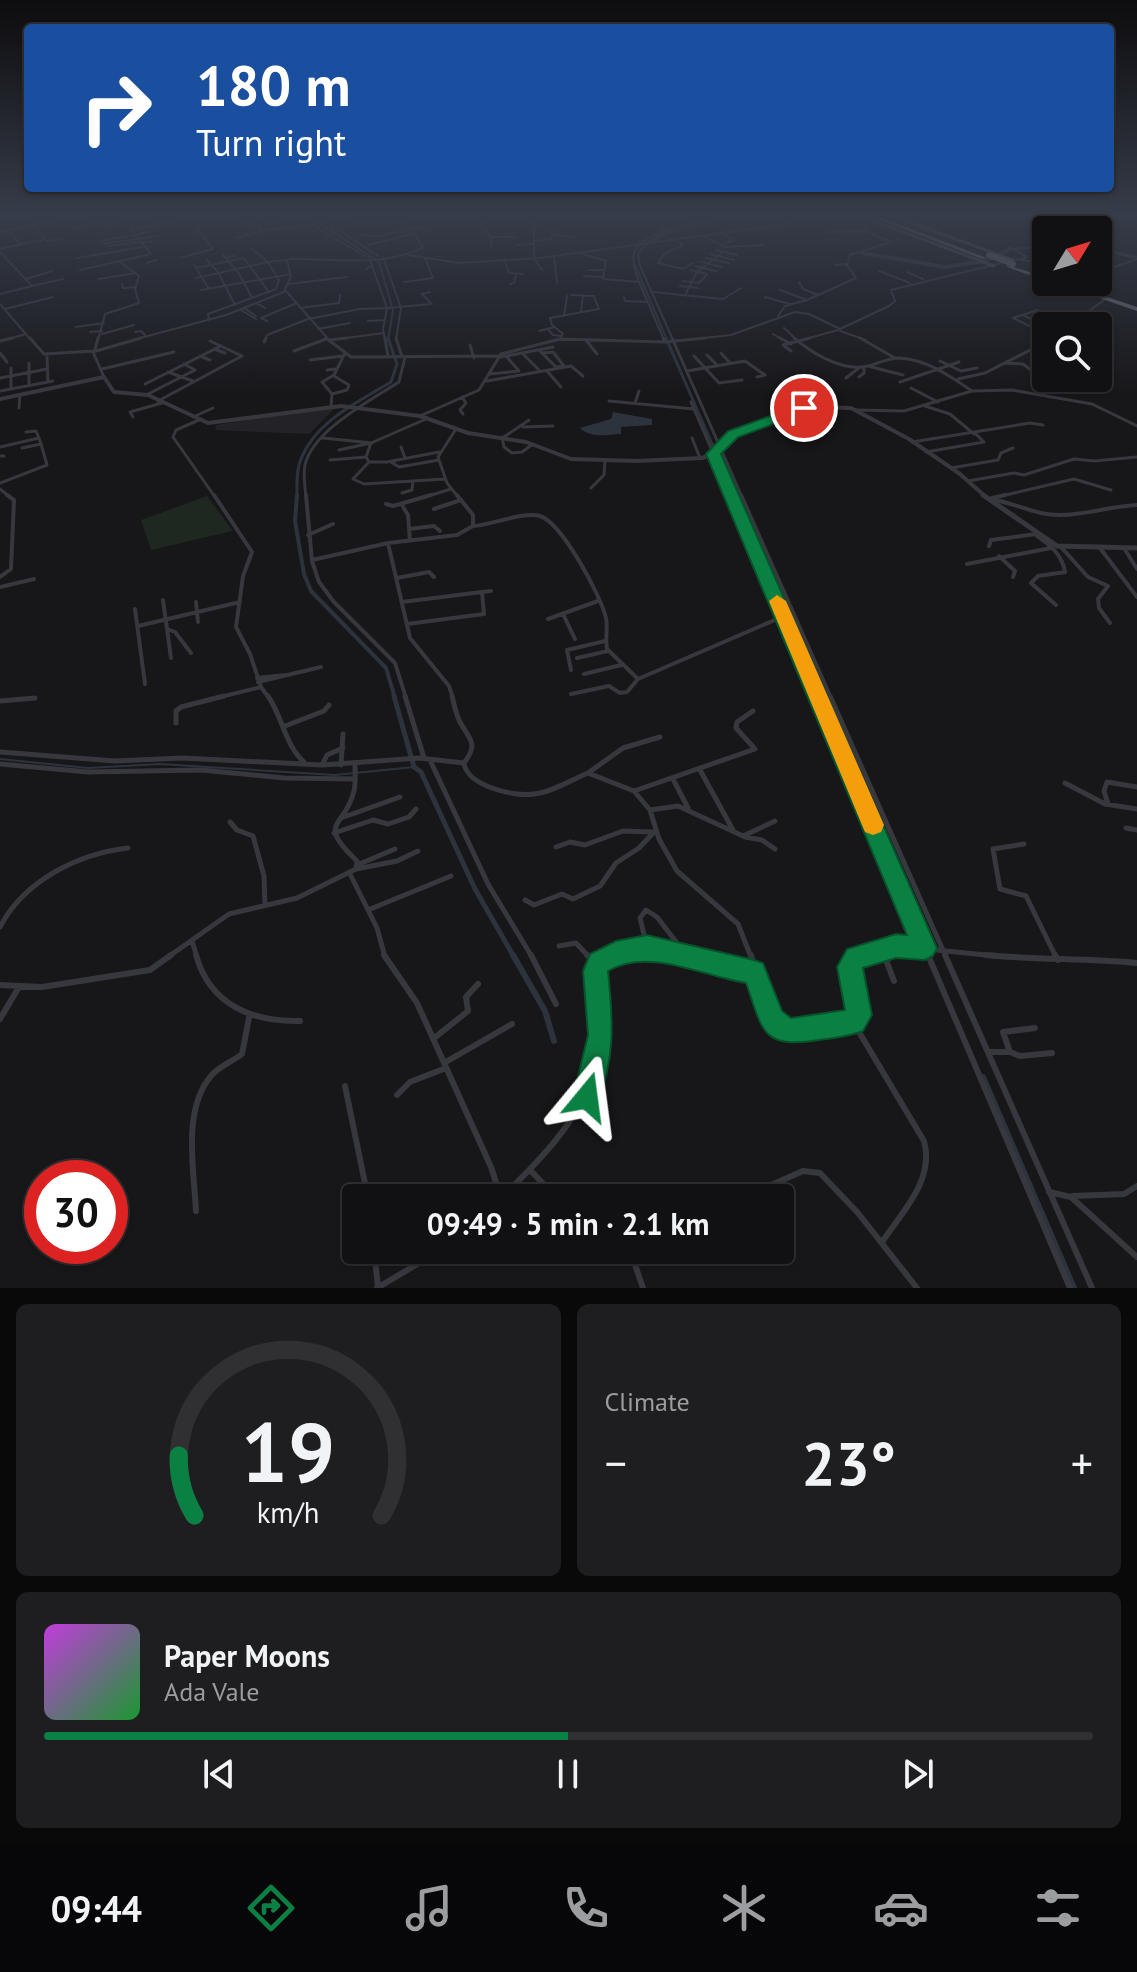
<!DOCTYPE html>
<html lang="en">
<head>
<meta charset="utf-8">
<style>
  :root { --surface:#111013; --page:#1e1e21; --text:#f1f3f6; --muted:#9c9da0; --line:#303033; --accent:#0b8043 }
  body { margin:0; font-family:"PT Sans",sans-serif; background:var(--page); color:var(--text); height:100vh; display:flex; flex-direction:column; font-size:30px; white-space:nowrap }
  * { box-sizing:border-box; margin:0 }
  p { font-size:26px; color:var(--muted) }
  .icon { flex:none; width:44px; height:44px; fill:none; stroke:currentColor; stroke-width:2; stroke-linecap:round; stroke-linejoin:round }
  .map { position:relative; height:1288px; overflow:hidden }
  .details { display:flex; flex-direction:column; gap:16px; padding:16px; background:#09090a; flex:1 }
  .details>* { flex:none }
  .top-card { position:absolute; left:24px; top:24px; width:1090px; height:168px; border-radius:8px; box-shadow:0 2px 6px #0004,0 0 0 2px var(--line); background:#1a4fa0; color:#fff; overflow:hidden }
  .needle { width:52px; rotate:52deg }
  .fabs { position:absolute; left:1032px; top:216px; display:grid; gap:16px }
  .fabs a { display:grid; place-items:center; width:80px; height:80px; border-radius:8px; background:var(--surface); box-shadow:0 2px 6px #0004,0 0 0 2px var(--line); font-size:40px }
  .speed { position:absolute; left:24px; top:1160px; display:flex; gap:16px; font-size:40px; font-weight:700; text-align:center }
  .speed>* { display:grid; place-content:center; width:104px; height:104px; border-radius:50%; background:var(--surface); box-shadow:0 2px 6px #0004,0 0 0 2px var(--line); line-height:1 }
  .speed .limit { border:12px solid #d22; background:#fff; color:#111 }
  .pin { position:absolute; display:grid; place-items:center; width:68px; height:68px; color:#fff; margin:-34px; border:4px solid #fff; border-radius:50%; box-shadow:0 2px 8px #0007 }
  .me { position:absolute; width:88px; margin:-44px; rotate:16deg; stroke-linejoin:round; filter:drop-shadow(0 0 6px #0008) }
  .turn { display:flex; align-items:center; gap:28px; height:168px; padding:0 40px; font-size:36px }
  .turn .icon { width:104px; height:104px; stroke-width:2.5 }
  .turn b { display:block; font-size:56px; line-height:68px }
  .big { font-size:60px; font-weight:700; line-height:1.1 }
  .details .card { flex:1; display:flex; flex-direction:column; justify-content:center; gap:12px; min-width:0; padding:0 28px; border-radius:12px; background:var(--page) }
  .details .dial { align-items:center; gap:0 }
  .dial svg { height:208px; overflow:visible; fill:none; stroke:var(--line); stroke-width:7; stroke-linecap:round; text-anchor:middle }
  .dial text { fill:var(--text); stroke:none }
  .song { display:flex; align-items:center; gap:24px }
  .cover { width:96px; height:96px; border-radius:12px; background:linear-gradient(135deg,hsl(290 70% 55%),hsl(130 70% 35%)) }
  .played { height:8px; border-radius:4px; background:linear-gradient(90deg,var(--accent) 50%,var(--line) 50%) }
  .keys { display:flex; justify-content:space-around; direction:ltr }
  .heat { display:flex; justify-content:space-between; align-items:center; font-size:44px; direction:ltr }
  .details .tiles { flex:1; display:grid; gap:16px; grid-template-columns:1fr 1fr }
  .card:last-child { grid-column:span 2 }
  .trip { position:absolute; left:342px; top:1184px; width:452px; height:80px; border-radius:8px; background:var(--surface); box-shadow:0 2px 6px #0004,0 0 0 2px var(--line); font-weight:700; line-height:80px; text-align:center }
  .tab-bar { display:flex; height:128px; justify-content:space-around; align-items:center; background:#070608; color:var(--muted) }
  .tab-bar .icon { width:56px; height:56px }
  .tab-bar .selected { color:var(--accent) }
  .tab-bar b { font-size:36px; color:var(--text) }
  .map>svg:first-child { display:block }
  .built { fill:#232226 }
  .green { fill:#1e2720 }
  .water { fill:#2c333d }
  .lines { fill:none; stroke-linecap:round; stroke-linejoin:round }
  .stream { stroke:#2c333d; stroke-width:2 }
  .canal-far4 { stroke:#2c333d; stroke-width:2 }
  .canal-far3 { stroke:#2c333d; stroke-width:3 }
  .canal-far2 { stroke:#2c333d; stroke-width:4 }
  .canal-far1 { stroke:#2c333d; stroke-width:5 }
  .canal { stroke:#2c333d; stroke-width:6 }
  .river { stroke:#2c333d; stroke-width:4 }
  .minor-far4 { stroke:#37373e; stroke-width:2 }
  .minor-far3 { stroke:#37373e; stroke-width:3 }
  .minor-far2 { stroke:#37373e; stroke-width:4 }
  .minor-far1 { stroke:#37373e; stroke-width:5 }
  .minor { stroke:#37373e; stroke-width:6 }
  .tertiary-far1 { stroke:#37373e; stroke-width:4 }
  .tertiary { stroke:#37373e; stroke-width:5 }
  .secondary { stroke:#45464e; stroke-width:3 }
  .motorway { fill:#63656f; fill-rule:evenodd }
  .motorway-bridge { stroke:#63656f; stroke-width:6 }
  .route { fill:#0b8043; stroke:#07532c; stroke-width:2 }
  .slow { fill:#f59e0b }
</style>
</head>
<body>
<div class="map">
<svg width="1137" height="1288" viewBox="0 0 1137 1288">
  <rect width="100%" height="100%" fill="#171619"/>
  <path class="built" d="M320,409H334L309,434L215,430L216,425Z"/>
  <path class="green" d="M207,496L233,531L151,550L141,520Z"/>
  <path class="water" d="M613,412L652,419V425L621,427V434C608,435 589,438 580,428L611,419Z"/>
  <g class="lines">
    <path class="stream" d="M691,227L735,216
      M671,232L688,227
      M654,240L669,233
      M0,759L88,768L160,764L335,775L414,767"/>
    <path class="canal-far4" d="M309,216L379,262L393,310L388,340
      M1098,248L1137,257
      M1014,249L1046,246
      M635,265L667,340"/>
    <path class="canal-far3" d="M666,338L735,497
      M297,497C297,485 296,470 301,459C316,421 358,402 391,382L397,364L388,338"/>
    <path class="canal-far2" d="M297,495L295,521L304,574L311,591L386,668L395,698
      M734,495L821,698"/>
    <path class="canal-far1" d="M394,696L414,767L421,772L475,889L514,957
      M820,696L930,951"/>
    <path class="canal" d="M513,955L545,1011L554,1041
      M983,1077L1074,1288"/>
    <path class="river" d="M862,253L945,267L985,261L1011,249"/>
    <path class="minor-far4" d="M262,216L270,222L305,218
      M304,216L322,231L365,256
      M317,216L378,256
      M19,218L27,217L47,241L62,239
      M89,224L87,220L101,216
      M246,225L258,224L260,232
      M351,225L406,220
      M105,227L118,222L114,219
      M248,227L245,221L262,217
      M71,228L127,217
      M332,228L344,226
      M9,231L21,245
      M866,231L867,221
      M0,232L50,222
      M723,234L733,240L727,243
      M133,235L149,232
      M361,235L380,236L424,226L428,231
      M553,235L574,237
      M491,237H515
      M705,237L726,247L764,245
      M236,238L265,230L315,225
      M137,239L157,236
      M675,239L683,245L664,254L658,263L683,269L693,263
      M101,241L133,235
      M535,241L551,239L552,228
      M140,243L153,241
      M101,244L137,239
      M368,245L415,233
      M518,245L533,244
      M107,246L139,242
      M1009,247L1027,257L1022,259
      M0,249L45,239
      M252,249L268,262L288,260
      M716,250L737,255
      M1102,250L1135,258
      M0,252L32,286L0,294
      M580,253L606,261L603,279L639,282L664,340
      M710,254L734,260
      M223,255L238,272L252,298
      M409,255L458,263L540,258L787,224
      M554,256L557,283
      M225,257L235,256L227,258
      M369,257L387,308L383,329L385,340
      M383,257L401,308L396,340
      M77,258L142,247
      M180,258L213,249L198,230L200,216
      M706,258L729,263
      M504,259L509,273L523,274
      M207,260L218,272L235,305
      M701,262L721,267
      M147,263L157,260
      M194,265L209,289
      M835,265L847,264
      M695,266L716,271
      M196,268L244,258L269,292
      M366,269L373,265
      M80,270L151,254L131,230L197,216
      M542,270L534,258V223L544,216
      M588,270H604
      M879,271L910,283
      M907,272L923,279
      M1098,273L1137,259
      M584,276L602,277
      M196,278L268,262L279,280L276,289L208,314L209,319
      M1098,278L1108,287L1106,294
      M26,279L52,271
      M99,279L136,273
      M683,281L699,283L707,274L690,270
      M404,282L433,278L425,258
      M639,282C626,250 635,243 664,230
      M799,282L803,289L818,295
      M122,284L123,288L136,287
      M289,284L347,277
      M510,284L514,283L516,276
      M32,286L63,279
      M680,286L698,288
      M201,290L291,274
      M780,290L804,299
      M286,291L329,340
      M430,292L422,294L432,304
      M652,292L723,299L741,288
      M686,293L697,272L723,252
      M624,297L625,301L648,302
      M765,297L790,304
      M256,303L265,308
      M0,304L31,340
      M244,308L256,316
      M300,308L339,303L340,295
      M387,308L432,304
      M5,309L53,297
      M241,310L256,319
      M1038,310L1013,318L1046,334
      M1034,311L1063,326
      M581,312L583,295
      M1023,315L1046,326
      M564,316L567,296
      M778,316L785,306L807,300L856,278L847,265L850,255L891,242L866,231L827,232
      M308,319L360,309L388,308
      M267,321L261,318L297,303
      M368,321L385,320
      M1083,326L1088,320L1089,311L1104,300
      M76,327L104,323
      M784,328L797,340
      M318,329L350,323
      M548,329L553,335L562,336
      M539,331L555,327
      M840,331L866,340
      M90,332L102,331
      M135,332L141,331L146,336
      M102,334L134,325
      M773,334L783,340
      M560,339L563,334L552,325L550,318L599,309L594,296L571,295
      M5,340L26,334
      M98,340L105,314L139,303L135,289L139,276L120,262
      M133,340L226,315L284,292L291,276L287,261L290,259C332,258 385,268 423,247L406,221L412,219L480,220L491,238V246
      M265,340L267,335L308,319
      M331,340L384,333
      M557,340H585
      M673,340L640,266L638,254C658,225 695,223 727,216
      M686,340L731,335L795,312L809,314L840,329L889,306L895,301L891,290L1018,259L1046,264
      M802,340L838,330"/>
    <path class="minor-far3" d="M30,338L44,354L94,351
      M326,338L351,357L498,356
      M385,338L388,357
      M396,338L402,357
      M663,338L665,342
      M672,338L742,497
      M780,338L791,344
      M794,338C812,353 838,369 862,367C875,366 885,358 899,358C926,359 950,376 972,391L904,411L856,410
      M860,338L895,358
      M329,340L347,338
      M586,340L597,354
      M0,341L12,338
      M264,342L266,338
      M470,345L474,358
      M214,349L225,353
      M95,350L98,338
      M539,350L556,367L564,366L553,352L543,353
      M294,351L326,339
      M791,351L783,345L810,338
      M0,353L7,362
      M522,353L553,347
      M522,353L539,370
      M721,353L730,363
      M707,355L717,365
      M200,356L210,360
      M506,356L522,353
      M694,356L719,383L742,380
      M47,357L48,382L53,381
      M310,360L343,356
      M940,361L961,371L977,368
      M29,363V385
      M1005,363L1023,364L1046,381
      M868,366L903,375
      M11,368V389
      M102,369L174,352
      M327,370L336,369
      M547,371L561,387
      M687,371L745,361L765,375L757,377
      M168,372L193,381
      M489,374L519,371L506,356L500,357
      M104,377L93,352L141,338
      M859,377L864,373V367
      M0,378L47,369
      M846,378L860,367
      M958,379L985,373L1046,342
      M796,380L798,383L789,387L804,408
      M487,381L571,366L583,376
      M900,382L959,362
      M145,384L221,346
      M911,388L938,402
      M0,391L48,382
      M972,391L1012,390L1092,404L1137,426
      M332,394L347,390L349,385L334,376
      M146,395L195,370L184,364
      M462,397L466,403L460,410L463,414
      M158,401L242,356L210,341
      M609,401L694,409
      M691,402L732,497
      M635,403L639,391
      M331,406L332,394L322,382L334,375L345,353
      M925,406L950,414L974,434
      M19,408L20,395
      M801,409L823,429L822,436
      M782,415L796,424L812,419
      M420,416L479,390L501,354L560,339L665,342L705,338
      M133,417L130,412L162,403
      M193,417L213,408
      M426,419L371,443L366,457L369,462L353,479L364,484L445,479
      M199,420L176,430L173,437L215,497
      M523,427L553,426
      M456,429L438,457L447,483L458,497
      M502,437L504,447L512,453L522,452L533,444
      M504,437L529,420
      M323,438L372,443
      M692,438L700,458
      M912,442L1030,423L1043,425
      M0,447L39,438L36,431L26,432
      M401,447L405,458
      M22,448L41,444L39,438
      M339,450L371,443
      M926,452L984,442L975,433
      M0,456H4
      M330,460L366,457
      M369,462H387L439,452
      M391,462L399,467L439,460
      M951,468L998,460L1001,453L1013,448
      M968,481L1014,473L1024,475L1074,459L1094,461L1137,457
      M0,483L47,465L41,444
      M591,488L604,475L605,461
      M0,489L10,497
      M402,493L412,490L413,481
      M306,497C305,487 303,474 305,465C313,430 371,400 399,382L405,357
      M425,497L451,489
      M997,497L1074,479L1111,490"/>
    <path class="minor-far2" d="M214,495L252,552L243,576L236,627L250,654L261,687L269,698
      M306,495L312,561L319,582L334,602L395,663L406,698
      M731,495L818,698
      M741,495L831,698
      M992,498L1005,495
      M991,499C1008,502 1024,509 1041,513C1072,520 1107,506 1137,505
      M386,504L393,506L431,495
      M402,505L408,515L410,540
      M434,509L461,500
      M473,526C491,525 525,511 540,516C562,523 601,596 606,618C608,628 605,639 607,649L638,679
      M409,529L434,526L440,531
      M308,535L333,524
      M1036,535C1050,545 1062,554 1065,572L1038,576L1031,583L1056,605
      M989,546L991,540L1036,534
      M1061,547L1088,577L1108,586L1098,599L1099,608L1110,623
      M1100,548L1137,597
      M1124,548L1137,569
      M999,556L1015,571L1013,577
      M312,560L388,543
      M967,564L1051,548
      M0,577L11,569L14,500L7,495
      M397,578L429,572L434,577
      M0,587L34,579
      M482,592L491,591
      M163,600L171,658
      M196,602L198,622
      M402,602L482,592L484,614L407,624
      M135,609L145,684
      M563,614L575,639
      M548,619L598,601
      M138,626L240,602
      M167,629L175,632L191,653
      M577,658L608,651
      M571,670L567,650L605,641
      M584,674L621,665
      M257,678L286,675
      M258,682L321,667
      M571,694L609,686L620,693L627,692L638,679L784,616
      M32,698H35
      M216,698L261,687
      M453,698L449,686L410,638L388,543L457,535L473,526V515L457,495"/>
    <path class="minor-far1" d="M268,696C283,718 285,745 304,762
      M405,696L424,758
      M452,696C454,704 456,715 460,722C470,740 479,743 464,763
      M817,696L928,957
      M830,696L946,957
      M0,701L35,698
      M176,723V711L181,707L224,696
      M285,726L324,711L329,705
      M0,752L115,761L182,758L322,765L419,758L464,763C467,786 514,797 534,794C552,792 571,780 588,773L634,791L650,810L659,839L677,871L738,924L751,957
      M430,760L488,884L532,957
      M0,764L88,772L201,770L284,778L355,779
      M322,765L327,755L343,748
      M341,765L343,734
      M700,770L733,830
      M588,773L623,748L660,737
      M673,779L688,808
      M1065,783L1105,804L1137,809
      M634,791L755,749L736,728L737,722L753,711
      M1108,804L1104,791L1107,782L1137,787
      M650,810L678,806L743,836L775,821
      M341,818L400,797
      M230,822L237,830L253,836L264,876L265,905
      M1126,828L1137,830
      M334,833L373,820L388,824L409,817L416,809
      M745,837L762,840L775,849
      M1024,844L993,849L1000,889L1026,896L1056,957
      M556,847L570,842L585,845L623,831L653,832
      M357,865L395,849
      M356,869L397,861L418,851
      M350,874L377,928L385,957
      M525,900L534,905L562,894L573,899L600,886L616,863L639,848L655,831
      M368,910L451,876
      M0,927C24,881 77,854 128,848
      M192,941L197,957
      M559,946L576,943L589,957
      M647,947L640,918L646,910L657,917L687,956
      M882,950L885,957
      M168,957L229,914L297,898L356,869L357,861C315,821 345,829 354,791C356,783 355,773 355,765
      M610,957C636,943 666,950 693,957
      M859,957L896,946L1006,957"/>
    <path class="minor" d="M196,955C210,1005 252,1022 300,1021
      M384,955L417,1003L491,1167L501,1198
      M531,955L556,1004
      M587,955L597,966
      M685,955L754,972
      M751,955L768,1012L783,1030L853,1022L858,1008L851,962L865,955
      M884,955L894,981
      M928,955L1070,1288
      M945,955L1092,1288
      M986,955C1036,960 1086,958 1137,963
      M1055,955L1058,960
      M0,985L42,987L150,970L171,955
      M0,1019L19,987
      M853,1022L924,1141C935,1180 902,1212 882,1242
      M1035,1028L1003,1032L1010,1052L1020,1056L1052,1053
      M433,1039L468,1011L466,997L478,984
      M989,1052H1010
      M444,1063L512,1024
      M345,1086L368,1198
      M397,1095L410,1082L446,1068
      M530,1170L557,1198
      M1049,1192L1071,1197L1137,1257
      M1073,1196L1124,1194L1137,1186
      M501,1198C549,1151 598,1103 601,1032C602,1011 593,991 596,970L599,963L614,955
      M651,1198L697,1188L760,1190L803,1171L820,1173L858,1213L917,1288
      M196,1211C194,1170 182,1110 211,1076C219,1066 232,1062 242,1054L249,1018
      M374,1250L378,1287
      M630,1250L643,1288
      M377,1288L441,1250"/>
    <path class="tertiary-far1" d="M0,399L104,377L114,392L148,395L208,423L341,406L420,416L468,433L526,442L571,459L637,461L702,458L713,454L733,434L790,412L820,407L851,408L909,439L960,474L986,497"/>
    <path class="tertiary" d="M983,495L1057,546L1137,548"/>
    <path class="secondary" d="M861,216L994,266
      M893,216L1013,260"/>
    <path class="motorway" d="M870,216H878L987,258L982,259Z
      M1007,265L1046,277V281L1007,267Z
      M1053,282H1062L1137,307V311Z"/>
    <path class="motorway-bridge" d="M989,255L1013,264"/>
  </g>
  <linearGradient id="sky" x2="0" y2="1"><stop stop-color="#0d0c0e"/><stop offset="0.54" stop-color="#363c49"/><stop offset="1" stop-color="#363c49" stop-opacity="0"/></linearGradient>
  <rect width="1137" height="397" fill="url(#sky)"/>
  <path class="route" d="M804,404L811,408L809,411L738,437L721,454L937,948L933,956L925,960L896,958L863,968L872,1015L863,1031C849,1037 833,1038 819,1040C761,1049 763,1031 746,983C702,976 649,947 608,971C613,1020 616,1059 596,1106L587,1110L577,1106L573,1097L588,1035L583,971L590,954L616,941L647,935L754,960L763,963L782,1011L791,1018L845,1010L837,967L847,949L896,934L907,935L706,454L728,431Z"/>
  <path class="slow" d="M777,595L786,601L884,825L881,832L873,835L865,832L862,825L769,601Z"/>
</svg>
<div class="fabs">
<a><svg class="needle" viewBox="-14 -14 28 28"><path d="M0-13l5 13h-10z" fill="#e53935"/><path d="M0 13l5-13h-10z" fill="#9c9da0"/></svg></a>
<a><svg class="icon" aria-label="search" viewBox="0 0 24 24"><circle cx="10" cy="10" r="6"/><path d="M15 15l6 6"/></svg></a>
</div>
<div class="speed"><div class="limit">30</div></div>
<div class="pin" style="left:804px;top:408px;background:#d93025"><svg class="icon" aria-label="arrive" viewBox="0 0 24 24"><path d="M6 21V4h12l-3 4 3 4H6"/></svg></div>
<svg class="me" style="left:587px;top:1097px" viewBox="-20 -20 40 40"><path d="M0-17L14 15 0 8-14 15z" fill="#0b8043" stroke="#fff" stroke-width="4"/></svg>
<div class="trip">09:49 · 5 min · 2.1 km</div>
<div class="top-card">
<div class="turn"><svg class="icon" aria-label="right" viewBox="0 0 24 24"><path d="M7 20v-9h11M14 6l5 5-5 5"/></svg><div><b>180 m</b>Turn right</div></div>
</div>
</div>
<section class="details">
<div class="tiles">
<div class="card dial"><svg viewBox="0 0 100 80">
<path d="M14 69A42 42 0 1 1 86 69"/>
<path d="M14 69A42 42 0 0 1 8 46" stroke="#0b8043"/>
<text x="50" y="56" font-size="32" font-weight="700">19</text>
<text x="50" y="72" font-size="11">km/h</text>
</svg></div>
<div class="card"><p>Climate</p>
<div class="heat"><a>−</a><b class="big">23°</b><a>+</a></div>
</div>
<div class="card">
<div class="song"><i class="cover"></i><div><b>Paper Moons</b><p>Ada Vale</p></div></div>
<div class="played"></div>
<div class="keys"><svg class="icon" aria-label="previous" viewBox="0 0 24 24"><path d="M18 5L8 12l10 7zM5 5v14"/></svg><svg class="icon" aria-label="pause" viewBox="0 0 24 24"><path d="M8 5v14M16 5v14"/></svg><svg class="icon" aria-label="next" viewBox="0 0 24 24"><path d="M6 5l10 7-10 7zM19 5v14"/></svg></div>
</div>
</div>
</section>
<nav class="tab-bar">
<b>09:44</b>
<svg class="icon selected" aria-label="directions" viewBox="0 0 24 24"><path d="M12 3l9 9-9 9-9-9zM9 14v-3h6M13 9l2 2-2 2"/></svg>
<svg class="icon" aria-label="music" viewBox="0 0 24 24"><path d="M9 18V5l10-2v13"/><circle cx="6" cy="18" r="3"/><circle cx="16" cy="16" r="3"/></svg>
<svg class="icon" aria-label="phone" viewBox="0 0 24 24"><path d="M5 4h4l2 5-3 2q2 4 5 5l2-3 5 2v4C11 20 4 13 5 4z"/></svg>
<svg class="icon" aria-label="climate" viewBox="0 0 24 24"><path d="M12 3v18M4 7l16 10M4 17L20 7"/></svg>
<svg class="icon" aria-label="car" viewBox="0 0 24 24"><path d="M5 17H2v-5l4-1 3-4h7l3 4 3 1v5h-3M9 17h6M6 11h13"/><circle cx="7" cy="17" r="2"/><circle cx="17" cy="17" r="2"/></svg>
<svg class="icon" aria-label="filters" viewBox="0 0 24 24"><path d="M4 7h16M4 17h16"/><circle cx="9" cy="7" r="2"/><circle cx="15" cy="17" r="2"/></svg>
</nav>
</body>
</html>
